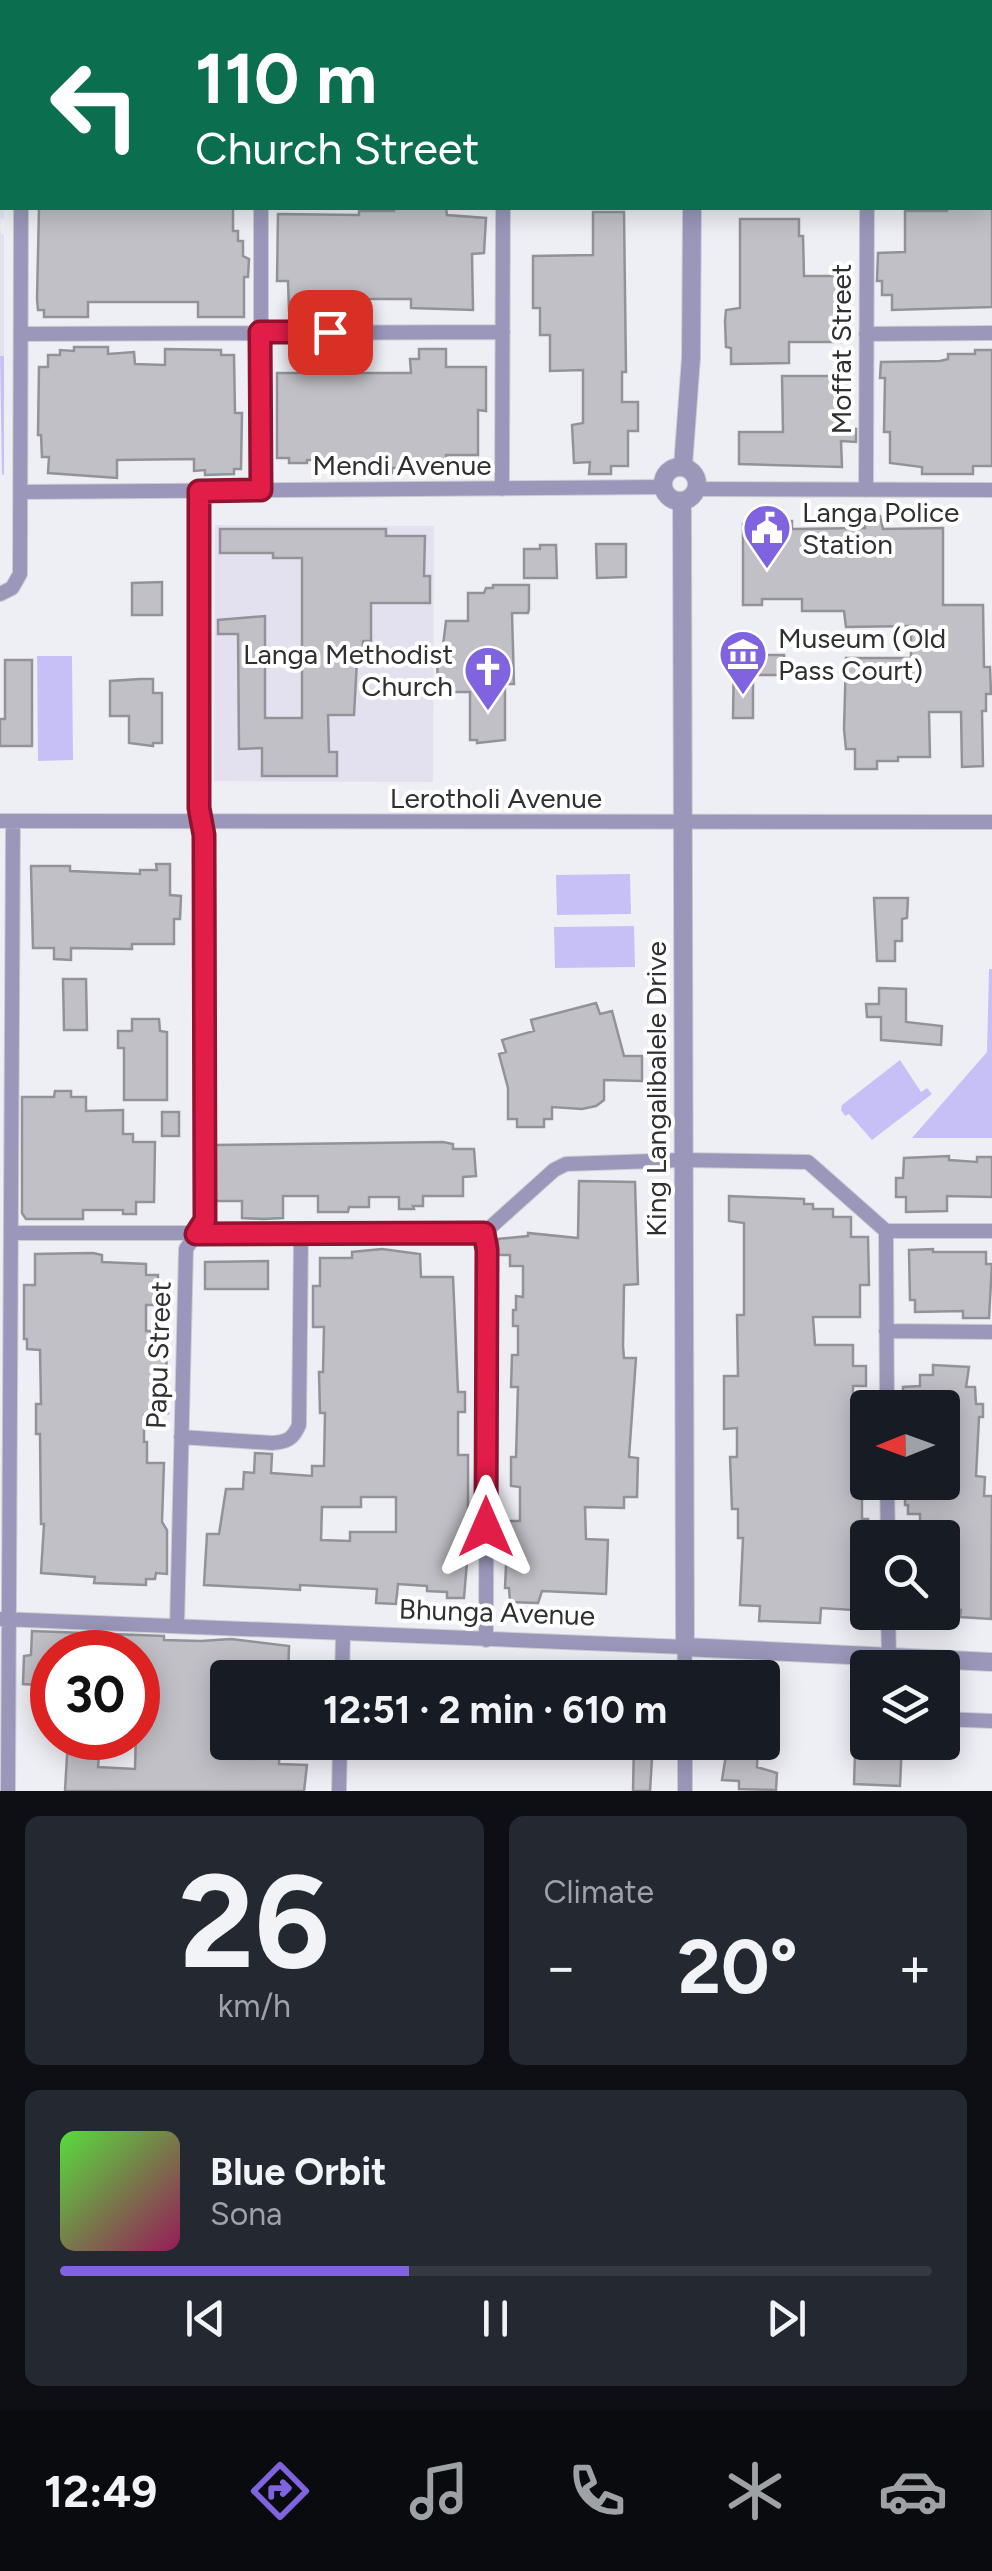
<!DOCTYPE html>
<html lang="en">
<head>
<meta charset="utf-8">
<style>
  :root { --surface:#171b24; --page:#242831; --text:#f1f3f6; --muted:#9ea1a6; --line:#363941; --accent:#8063de }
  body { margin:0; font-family:Figtree,sans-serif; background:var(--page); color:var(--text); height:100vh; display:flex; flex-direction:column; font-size:38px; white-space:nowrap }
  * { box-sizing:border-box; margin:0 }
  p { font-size:32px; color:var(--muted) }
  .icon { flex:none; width:55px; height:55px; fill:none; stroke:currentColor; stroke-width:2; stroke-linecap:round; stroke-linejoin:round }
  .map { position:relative; height:1791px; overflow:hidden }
  .sheet { display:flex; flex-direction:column; gap:25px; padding:25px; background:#0d0f14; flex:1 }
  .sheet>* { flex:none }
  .top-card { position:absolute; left:0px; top:0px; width:992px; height:210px; box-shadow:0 5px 25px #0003; background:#0b6e4f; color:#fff; overflow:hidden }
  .needle { width:65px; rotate:269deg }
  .tools { position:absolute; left:850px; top:1390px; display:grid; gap:20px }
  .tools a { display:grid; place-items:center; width:110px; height:110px; border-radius:10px; background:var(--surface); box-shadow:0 5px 25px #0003; font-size:50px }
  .speed { position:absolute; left:30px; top:1630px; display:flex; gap:20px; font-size:50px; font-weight:700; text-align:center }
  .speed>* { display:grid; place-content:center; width:130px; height:130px; border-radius:50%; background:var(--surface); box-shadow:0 5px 25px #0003; line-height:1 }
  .speed .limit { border:15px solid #d22; background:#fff; color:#111 }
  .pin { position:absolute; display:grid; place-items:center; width:85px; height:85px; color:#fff; margin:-42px; border-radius:20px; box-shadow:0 5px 15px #0006 }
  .me { position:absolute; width:110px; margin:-55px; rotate:0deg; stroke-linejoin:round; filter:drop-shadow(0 0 8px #0008) }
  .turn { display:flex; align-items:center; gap:35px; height:210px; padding:0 30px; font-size:45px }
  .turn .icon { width:130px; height:130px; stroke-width:2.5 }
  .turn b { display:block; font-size:70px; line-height:85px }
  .big { font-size:75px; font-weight:700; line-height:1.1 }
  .sheet .widget { flex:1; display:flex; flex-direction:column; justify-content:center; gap:15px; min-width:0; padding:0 35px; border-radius:15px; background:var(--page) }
  .sheet .dial { align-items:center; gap:0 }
  .dial b { font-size:130px; line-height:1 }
  .song { display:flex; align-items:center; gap:30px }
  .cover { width:120px; height:120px; border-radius:15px; background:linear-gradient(135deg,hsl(110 70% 55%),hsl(330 70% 35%)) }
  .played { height:10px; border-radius:5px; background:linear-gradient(90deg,var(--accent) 40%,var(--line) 40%) }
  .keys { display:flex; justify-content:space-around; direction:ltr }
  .heat { display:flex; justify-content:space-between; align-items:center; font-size:55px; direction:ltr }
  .sheet .tiles { flex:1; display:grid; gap:25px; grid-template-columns:1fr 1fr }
  .widget:last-child { grid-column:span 2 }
  .trip { position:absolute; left:210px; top:1660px; width:570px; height:100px; border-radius:10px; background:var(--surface); box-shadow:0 5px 25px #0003; font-weight:700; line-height:100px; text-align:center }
  .tabs { display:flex; height:160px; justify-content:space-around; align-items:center; background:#090b0e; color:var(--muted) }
  .tabs .icon { width:70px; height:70px }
  .tabs .current { color:var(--accent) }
  .tabs b { font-size:45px; color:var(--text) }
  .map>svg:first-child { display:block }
  .built { fill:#e3e1f0 }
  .green { fill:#c7c0f7 }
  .building { fill:#c1c0c7; stroke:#929298; stroke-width:2.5; fill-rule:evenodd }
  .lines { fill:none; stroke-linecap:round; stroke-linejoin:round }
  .minor-casing { stroke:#ccccd2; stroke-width:16 }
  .tertiary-casing { stroke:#ccccd2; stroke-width:20 }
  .minor { stroke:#9b97ba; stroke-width:14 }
  .tertiary { stroke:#9b97ba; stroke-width:18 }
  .route-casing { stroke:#92132f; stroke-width:25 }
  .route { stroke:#e11d48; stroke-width:18 }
  .labels { text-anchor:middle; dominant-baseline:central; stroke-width:8; stroke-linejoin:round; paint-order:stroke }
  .street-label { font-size:28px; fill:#303033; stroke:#fff }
  .poi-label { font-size:28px; fill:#303033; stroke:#fff; text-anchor:start }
</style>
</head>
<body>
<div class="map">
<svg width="992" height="1791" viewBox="0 0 992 1791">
  <rect width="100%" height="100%" fill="#eeeef5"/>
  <path class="built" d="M0,42L2,44L4,219H1L0,226L1,234H4V356H0Z
    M215,525L434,526L433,782L214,781Z"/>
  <path class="green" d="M0,356H4V474L2,475Z
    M37,656H72L73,760L38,761Z
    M630,874L631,914L557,915L556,875Z
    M634,926L635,967L555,968L554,927Z
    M989,969H992V1138H912L987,1052Z
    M900,1060L921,1092L927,1088L932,1094L872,1140L849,1114L845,1116L841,1110L842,1105Z"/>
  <path class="building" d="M48,208H233V231H238V241H243V256L249,259L248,277H244V317H198V302H88V317H44V310H38L37,299L39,209Z
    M394,208H446L447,215L486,218L484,253L472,254L473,310L411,308V299H359V305H341V293H305V310H289L288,281H277L278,214L359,215V211H394Z
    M947,208H992V307L892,310V295H882V281H877L878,253L905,252V211H947Z
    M593,212H624L626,372H622V402H638V431H628V466H611V474H589L590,462L574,463L572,425L583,423V370L550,371V335H540V308H533V256L593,255Z
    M740,219H799V236H803L804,276H840V342H789V363L731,364V348L726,347L725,321L726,310L740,308Z
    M74,347H108V354L134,352L135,364L165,365V349L221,350V355H234L235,413H242L241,469H234V474L205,475V470L194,471V459L117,460V478L48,473L49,457H42L41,435H38L39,367H48V355H60V350L74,351Z
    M419,349H446V367H486V411L478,410V455H446V460H429V467L392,468V473L368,471V475L342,471L341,460H307V463H289V458H277V373H307V367L324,366V373H411L410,359H419Z
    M975,350H992V466H973V474H922V467L890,463V432H884L885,378H880L881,362L940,361L948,359V354H975Z
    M782,376H848L846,428L856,429V442L841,441L842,467L739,464V432H783Z
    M865,516H880L883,529L943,528V605H983L984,667H990L991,694H986V711H982L983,766L962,767L961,712H929L930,757H898V761H877V769H855V749H846L844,729L846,658H911V626L846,627L844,611H802V599H762V605H743V524L792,521V529L865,528Z
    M220,529H386V536H425L424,576H430V603H371V641H363V661H357L354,715H328L329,752H337V776H262V748L239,749L238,634H218V620L265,616V718H302V558H273V553H220Z
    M596,544H626V577L597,578Z
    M540,545H556L557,578H524V549H540Z
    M162,582V615H132V583Z
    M493,585H529V609L528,613H512L514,684H505V740L477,743V740H470V692H438L437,654H442L446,621H468V593H484L486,588H493Z
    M734,655H784V675H753V718H733Z
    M5,660H32V746H0V719H5Z
    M140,679H153V693H162V743H153V746L129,743V716H110V681Z
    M156,864H170V895L181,896L180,919H174V944H132V949L71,948V960L54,959V948H33L31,866H70V871L140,874V870H157Z
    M874,898H908L907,918L902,919V941H895V961H877Z
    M63,979H86L87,1030H64Z
    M879,988L906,989V1022L942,1026L941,1045L881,1040V1017H867L866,1004H879Z
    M596,1003L600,1014L612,1011L624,1056H642V1081L604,1080V1100L596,1106L582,1109L552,1107V1119H544V1127H517V1119H508V1088L499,1054L506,1052L502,1040L534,1031L531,1020Z
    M132,1019H159L160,1031L167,1032V1100H124V1048H118V1031H132Z
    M55,1091H71V1097H86V1111L123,1110V1134H133V1142H155L154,1202H136V1214H123V1210H83V1219H26L22,1213V1097H54Z
    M162,1112H179V1136H162Z
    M443,1142L453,1144V1149H474L476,1176L463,1177V1196H423V1206H413L414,1209H399V1197H369V1207H349L348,1212H318V1196H283V1218L263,1219L242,1218V1201H216L215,1145Z
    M949,1156V1160L977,1162V1157H992V1197L947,1196V1211L906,1212V1197H896V1178H903L904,1158Z
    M579,1181L635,1182L638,1284L624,1285L623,1346L624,1358H636L629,1457L638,1458L637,1497H624V1508L585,1507L586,1539L608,1540L606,1594L542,1591L538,1603L510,1602L509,1588H505L508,1521H520V1487L511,1486V1457H516L518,1387H511L512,1355H518V1326H513V1310H516V1296L523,1297V1266H510V1255H498V1239L528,1236V1233L578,1238Z
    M729,1196L804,1199V1204H813V1209H833V1217H851V1237H868L869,1285H860V1317H813L815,1345H853V1366H866V1386H853V1496H862V1519H868V1558L854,1557L853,1610L821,1608L820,1623L759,1621L760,1606L740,1605L743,1538H738V1509H732L730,1457H737V1428L724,1429V1376H738L737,1315H744V1223L729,1221Z
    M382,1249L420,1254L421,1277H453L458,1392H465V1412H458V1455H468V1513H471L464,1598H447V1592L427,1591V1586L398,1584L396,1604L376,1603L377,1589L300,1585V1590L204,1585L207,1534H219L226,1489H243L244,1472L254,1473L255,1453L272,1454L271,1473L312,1476V1466H324L325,1413H320L319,1372H323L324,1327H313V1286H320V1258H352V1252ZM361,1497H396V1532H350V1541L321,1540L322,1507H361Z
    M933,1249V1252H986V1264H992L989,1318H963V1311L915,1312V1300H910L909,1250Z
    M93,1253L102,1255V1262L146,1264V1275H158L157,1305H146V1331H151L150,1346H166L168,1413L144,1415V1442H147V1463H164L162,1522L167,1530V1574L156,1573L155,1579H146V1585L94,1583L95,1577L41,1573L44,1524H41L40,1434H36V1404H41L40,1350L27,1349V1339H24V1285H35V1254Z
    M268,1261V1289H205V1262Z
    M933,1365L969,1367L966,1387H975L976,1404H983V1417H979L976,1476L985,1477L984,1496H992L991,1619L960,1617L961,1610L942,1609V1525H920V1514H908V1505H905V1485L942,1482V1408H903V1387L920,1386V1375H933Z
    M32,1631L164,1636V1640L201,1641L231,1639L289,1646L288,1678H228V1726L222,1732V1758L254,1759L255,1742H280L279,1764L307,1765L304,1791H65L68,1738H93L92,1756H99L98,1767L135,1769L138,1652H52V1686L23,1684L24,1656L31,1655Z
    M634,1742H653L650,1791H633Z
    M728,1742H758L757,1767L777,1773L776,1790L739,1789V1781L722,1780Z
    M880,1742H902L900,1786L854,1784L855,1754H879Z"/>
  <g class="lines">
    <g class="minor-casing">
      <path id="minor" d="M0,1L992,2
        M990,174H992
        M261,208V490
        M21,334L503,332
        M866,334L992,333
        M502,489L503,208
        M697,489L992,490
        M866,490L867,208
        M21,492L663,487
        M0,594L12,588L20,574L21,208
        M0,821L992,822
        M886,1231L887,1408
        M11,1233H484L554,1170L566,1164L683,1160L808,1162L886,1231H992
        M484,1233L487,1250L486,1640
        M886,1331L992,1332
        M181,1437L272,1443C287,1442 293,1439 299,1425L301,1235
        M887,1482L888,1538
        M888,1612L889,1657
        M1,1619L685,1647L684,1678
        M177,1626L186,1249L205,1220L204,835L199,808V491
        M342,1678L343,1634
        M942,1719L992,1721
        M8,1791L13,821
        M339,1791L340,1742
        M685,1791V1742"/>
    </g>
    <g class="tertiary-casing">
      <path id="tertiary" d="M688,0V2
        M683,466L691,358L692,208
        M663 484a17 17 0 1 1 34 0a17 17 0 1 1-34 0Z
        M682,501L685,1647L992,1662"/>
    </g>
    <use href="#minor" class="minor"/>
    <use href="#tertiary" class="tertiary"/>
  </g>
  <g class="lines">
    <g class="route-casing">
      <path id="route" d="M330,332H260L261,490L199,491V808L204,835L205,1220L196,1234L484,1233L487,1250L486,1527"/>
    </g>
    <use href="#route" class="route"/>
  </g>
  <defs>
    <g id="civic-pin" transform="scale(2.5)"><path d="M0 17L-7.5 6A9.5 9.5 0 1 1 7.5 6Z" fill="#8063de" stroke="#fff"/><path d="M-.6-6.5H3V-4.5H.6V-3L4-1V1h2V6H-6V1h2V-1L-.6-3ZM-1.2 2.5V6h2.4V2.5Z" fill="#fff"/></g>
    <g id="museum-pin" transform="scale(2.5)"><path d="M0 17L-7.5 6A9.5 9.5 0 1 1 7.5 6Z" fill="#8063de" stroke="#fff"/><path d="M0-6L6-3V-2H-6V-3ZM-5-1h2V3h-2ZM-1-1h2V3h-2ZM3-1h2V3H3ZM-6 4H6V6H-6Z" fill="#fff"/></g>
    <g id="church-pin" transform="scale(2.5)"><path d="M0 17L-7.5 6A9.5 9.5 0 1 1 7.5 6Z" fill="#8063de" stroke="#fff"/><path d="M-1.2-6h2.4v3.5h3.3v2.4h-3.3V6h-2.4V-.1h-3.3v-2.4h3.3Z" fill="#fff"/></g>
  </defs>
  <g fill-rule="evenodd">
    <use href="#civic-pin" x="767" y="528"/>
    <use href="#museum-pin" x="743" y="654"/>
    <use href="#church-pin" x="488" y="670"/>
  </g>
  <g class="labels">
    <g class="street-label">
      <text transform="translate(841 349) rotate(-90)">Moffat Street</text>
      <text x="402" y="465">Mendi Avenue</text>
      <text x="496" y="798">Lerotholi Avenue</text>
      <text transform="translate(656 1089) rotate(-90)">King Langalibalele Drive</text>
      <text transform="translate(158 1355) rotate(-88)">Papu Street</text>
      <text transform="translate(497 1612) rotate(2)">Bhunga Avenue</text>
    </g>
    <g class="poi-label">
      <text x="802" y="512">Langa Police<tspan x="802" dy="32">Station</tspan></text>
      <text x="778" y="638">Museum (Old<tspan x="778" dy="32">Pass Court)</tspan></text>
      <text x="453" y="654" text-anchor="end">Langa Methodist<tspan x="453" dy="32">Church</tspan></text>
    </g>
  </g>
</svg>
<div class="tools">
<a><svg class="needle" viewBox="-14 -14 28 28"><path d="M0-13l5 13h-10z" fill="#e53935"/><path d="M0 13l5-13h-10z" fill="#9ea1a6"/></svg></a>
<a><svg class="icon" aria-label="search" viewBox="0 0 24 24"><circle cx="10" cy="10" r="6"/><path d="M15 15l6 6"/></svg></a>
<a><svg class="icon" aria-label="layers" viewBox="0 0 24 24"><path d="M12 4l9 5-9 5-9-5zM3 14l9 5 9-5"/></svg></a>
</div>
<div class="speed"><div class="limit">30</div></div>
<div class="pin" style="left:330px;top:332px;background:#d93025"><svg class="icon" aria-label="arrive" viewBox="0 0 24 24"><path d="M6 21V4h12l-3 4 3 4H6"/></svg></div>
<svg class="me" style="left:486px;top:1527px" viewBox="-20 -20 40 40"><path d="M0-17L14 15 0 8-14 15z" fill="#e11d48" stroke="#fff" stroke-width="4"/></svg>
<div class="trip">12:51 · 2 min · 610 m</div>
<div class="top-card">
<div class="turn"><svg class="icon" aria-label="left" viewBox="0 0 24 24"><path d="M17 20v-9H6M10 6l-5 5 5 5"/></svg><div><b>110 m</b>Church Street</div></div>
</div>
</div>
<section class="sheet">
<div class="tiles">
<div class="widget dial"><b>26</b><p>km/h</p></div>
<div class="widget"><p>Climate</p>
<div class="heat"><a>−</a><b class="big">20°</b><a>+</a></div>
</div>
<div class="widget">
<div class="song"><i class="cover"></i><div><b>Blue Orbit</b><p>Sona</p></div></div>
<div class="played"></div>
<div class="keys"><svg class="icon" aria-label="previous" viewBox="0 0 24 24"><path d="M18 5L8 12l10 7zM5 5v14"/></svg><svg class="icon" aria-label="pause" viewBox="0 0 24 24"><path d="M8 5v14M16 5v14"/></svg><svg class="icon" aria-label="next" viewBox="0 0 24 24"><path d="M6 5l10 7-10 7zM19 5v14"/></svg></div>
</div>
</div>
</section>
<nav class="tabs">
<b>12:49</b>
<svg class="icon current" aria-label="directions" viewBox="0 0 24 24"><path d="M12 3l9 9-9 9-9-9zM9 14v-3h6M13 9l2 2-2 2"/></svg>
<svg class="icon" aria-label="music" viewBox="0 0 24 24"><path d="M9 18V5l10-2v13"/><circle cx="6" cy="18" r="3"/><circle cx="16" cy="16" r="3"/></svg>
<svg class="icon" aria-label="phone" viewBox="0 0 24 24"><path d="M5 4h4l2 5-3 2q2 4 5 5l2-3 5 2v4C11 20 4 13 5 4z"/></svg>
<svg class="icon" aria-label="climate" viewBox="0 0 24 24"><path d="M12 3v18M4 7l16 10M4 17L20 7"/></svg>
<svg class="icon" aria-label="car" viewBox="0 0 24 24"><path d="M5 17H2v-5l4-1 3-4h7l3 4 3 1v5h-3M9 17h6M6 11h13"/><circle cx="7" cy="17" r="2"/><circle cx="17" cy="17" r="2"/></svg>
</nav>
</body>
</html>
